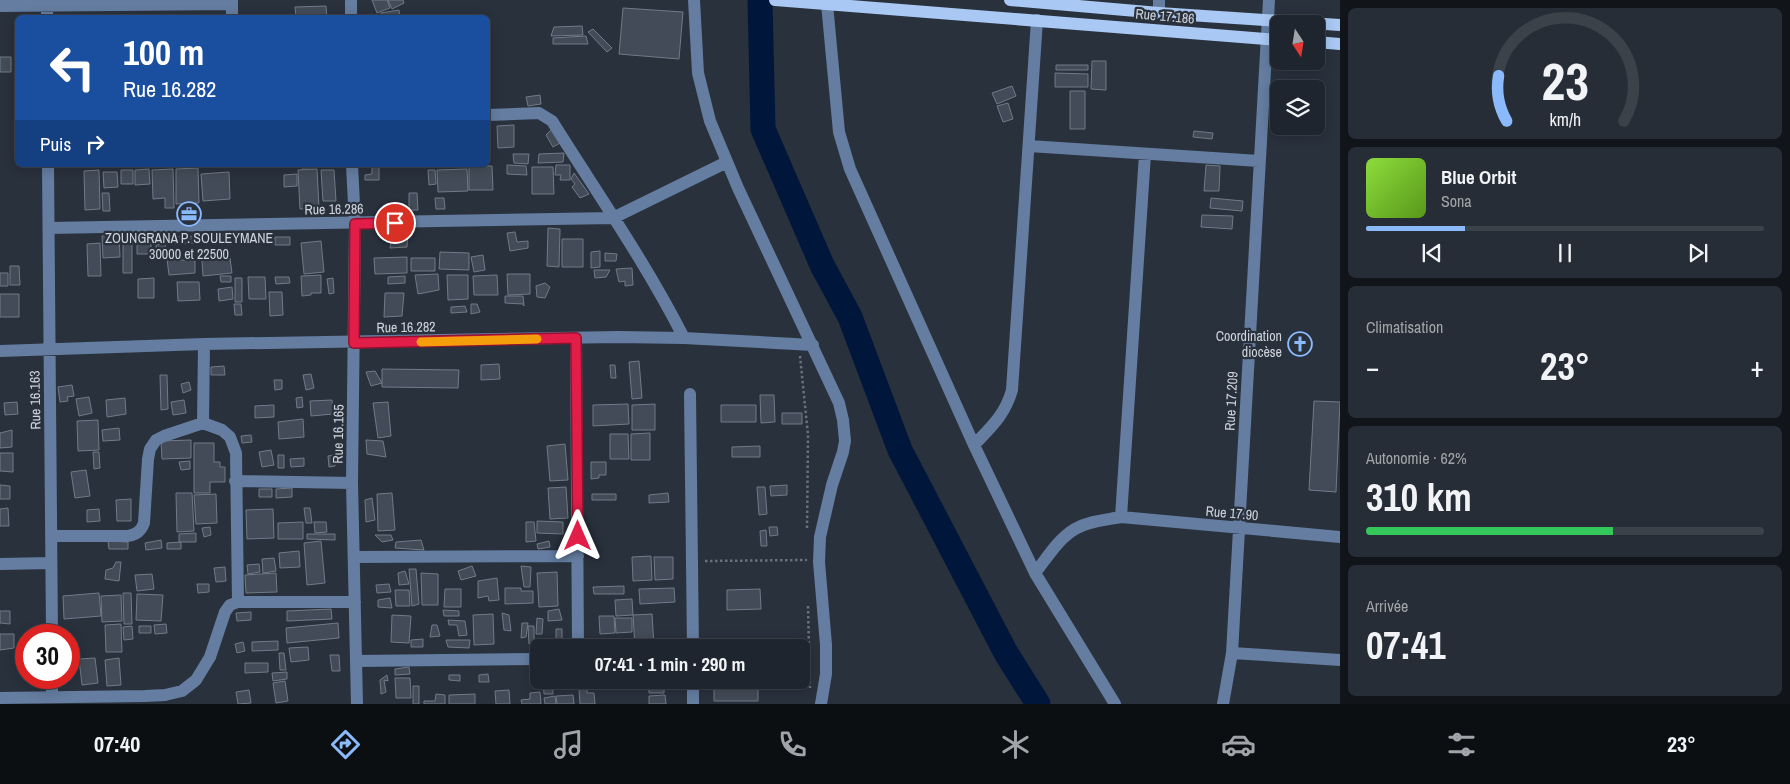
<!DOCTYPE html>
<html lang="fr">
<head>
<meta charset="utf-8">
<style>
  :root { --surface:#1f252e; --page:#272d36; --text:#f1f3f6; --muted:#a1a5aa; --line:#3c424a; --accent:#8bbafc }
  body { margin:0; font-family:"Archivo Narrow",sans-serif; background:var(--page); color:var(--text); height:100vh; display:flex; flex-direction:column; font-size:19px; white-space:nowrap }
  * { box-sizing:border-box; margin:0 }
  p { font-size:16px; color:var(--muted) }
  .icon { flex:none; width:28px; height:28px; fill:none; stroke:currentColor; stroke-width:2; stroke-linecap:round; stroke-linejoin:round }
  .map { position:relative; flex:1; overflow:hidden }
  .drawer { display:flex; flex-direction:column; gap:8px; padding:8px; background:#111419; width:450px }
  .drawer>* { flex:none }
  .guide { position:absolute; left:15px; top:15px; width:475px; height:152px; border-radius:8px; box-shadow:0 2px 12px #0003,0 0 0 1px var(--line); background:#1a4fa0; color:#fff; overflow:hidden }
  .needle { width:32px; rotate:168deg }
  .buttons { position:absolute; left:1270px; top:15px; display:grid; gap:10px }
  .buttons a { display:grid; place-items:center; width:55px; height:55px; border-radius:8px; background:var(--surface); box-shadow:0 2px 12px #0003,0 0 0 1px var(--line); font-size:25px }
  .speed { position:absolute; left:15px; top:624px; display:flex; gap:10px; font-size:25px; font-weight:700; text-align:center }
  .speed>* { display:grid; place-content:center; width:65px; height:65px; border-radius:50%; background:var(--surface); box-shadow:0 2px 12px #0003,0 0 0 1px var(--line); line-height:1 }
  .speed .limit { border:8px solid #d22; background:#fff; color:#111 }
  .pin { position:absolute; display:grid; place-items:center; width:42px; height:42px; color:#fff; margin:-21px; border:2px solid #fff; border-radius:50%; box-shadow:0 1px 5px #0007 }
  .me { position:absolute; width:55px; margin:-28px; rotate:0deg; stroke-linejoin:round; filter:drop-shadow(0 0 4px #0008) }
  .turn { display:flex; align-items:center; gap:18px; height:105px; padding:0 25px; font-size:22px }
  .turn .icon { width:65px; height:65px; stroke-width:2.5 }
  .turn b { display:block; font-size:35px; line-height:42px }
  .then { display:flex; align-items:center; height:48px; padding:0 25px; background:#0003; gap:10px; font-size:19px }
  .big { font-size:38px; font-weight:700; line-height:1.1 }
  .drawer .card { flex:1; display:flex; flex-direction:column; justify-content:center; gap:8px; min-width:0; padding:0 18px; border-radius:8px; background:var(--page) }
  .drawer .dial { align-items:center; gap:0 }
  .dial svg { height:130px; overflow:visible; fill:none; stroke:var(--line); stroke-width:7; stroke-linecap:round; text-anchor:middle }
  .dial text { fill:var(--text); stroke:none }
  .song { display:flex; align-items:center; gap:15px }
  .cover { width:60px; height:60px; border-radius:8px; background:linear-gradient(135deg,hsl(90 70% 55%),hsl(90 70% 35%)) }
  .played { height:5px; border-radius:2px; background:linear-gradient(90deg,var(--accent) 25%,var(--line) 25%) }
  .keys { display:flex; justify-content:space-around; direction:ltr }
  .heat { display:flex; justify-content:space-between; align-items:center; font-size:28px; direction:ltr }
  .charge { height:8px; border-radius:4px; background:linear-gradient(90deg,#34c759 62%,var(--line) 0) }
  .trip { position:absolute; left:530px; top:639px; width:280px; height:50px; border-radius:8px; background:var(--surface); box-shadow:0 2px 12px #0003,0 0 0 1px var(--line); font-weight:700; line-height:50px; text-align:center }
  .menu { display:flex; height:80px; justify-content:space-around; align-items:center; background:#0c0f12; color:var(--muted) }
  .menu .icon { width:35px; height:35px }
  .menu .selected { color:var(--accent) }
  .menu b { font-size:22px; color:var(--text) }
  main { display:flex; flex:1; min-height:0 }
  .map>svg:first-child { display:block }
  .lines { fill:none; stroke-linecap:round; stroke-linejoin:round }
  .river { stroke:#00173b; stroke-width:25 }
  .building { fill:#424b57; stroke:#717a88 }
  .path { stroke:#6a717c; stroke-width:2.5; stroke-dasharray:2.5 2.5; stroke-linecap:butt }
  .minor { stroke:#647da0; stroke-width:12 }
  .major { stroke:#a9c8f3; stroke-width:12 }
  .route-casing { stroke:#92132f; stroke-width:12 }
  .route { stroke:#e11d48; stroke-width:9 }
  .slow { stroke:#f59e0b; stroke-width:9 }
  .labels { text-anchor:middle; dominant-baseline:central; stroke-width:4.5; stroke-linejoin:round; paint-order:stroke }
  .street-label { font-size:14px; fill:#cfd4dc; stroke:#29313d }
  .poi-label { font-size:14px; fill:#cfd4dc; stroke:#29313d }
</style>
</head>
<body>
<main>
<div class="map">
<svg width="1340" height="704" viewBox="0 0 1340 704">
  <rect width="100%" height="100%" fill="#29313d"/>
  <g class="lines">
    <path class="river" d="M760,0L763,129L822,265L850,317L900,450L1006,653L1038,704"/>
  </g>
  <path class="building" d="M372,0H387L390,8L377,13Z
    M388,0H403L404,3L392,9Z
    M326,6L327,18H296L295,7Z
    M623,8L683,12L679,59L619,54Z
    M399,10L400,18H382L381,13Z
    M582,26L583,35L551,36L554,27Z
    M593,29L612,48L607,52L588,32Z
    M586,36L588,44H553V38Z
    M0,57H11V72H0Z
    M1092,61H1106V90L1091,89Z
    M1056,65H1088V70H1056Z
    M1055,73L1088,74V87H1055Z
    M1012,86L1016,96L997,104L992,93Z
    M1070,91H1085V129H1070Z
    M540,95L541,104L528,106L526,97Z
    M1008,103L1013,119L1003,122L997,106Z
    M514,125V147L498,148L497,126Z
    M552,129L560,143L553,147L546,135Z
    M1194,131L1213,133L1212,139L1193,137Z
    M564,153L563,162L538,163L539,154Z
    M513,154H529L528,164L514,163Z
    M302,165H330V167L302,168Z
    M507,165L526,166L527,175L507,174Z
    M556,165H570V180H560L561,175H555Z
    M1206,165L1220,166L1219,191H1204Z
    M469,166H492L493,190H469Z
    M372,167H379V180H365V175L372,174Z
    M532,167H553L554,194H532Z
    M198,168L199,203L176,204V169Z
    M149,169L150,184L135,185V170Z
    M173,169L174,208H165V198L153,199L152,170Z
    M317,169L319,208L300,209L298,170Z
    M467,169L468,191L438,192L437,170Z
    M99,170L100,209L85,210L84,171Z
    M121,170H133V184H121Z
    M321,170H334L336,201H323Z
    M428,170H435L436,184L429,185Z
    M103,172H117L118,187L104,188Z
    M229,172L230,199L203,201L201,174Z
    M574,173L589,194L580,198L572,187L575,184L571,179Z
    M297,174V186L284,187V175Z
    M102,193H109L110,211H103Z
    M409,193H417L418,210H409Z
    M435,198H444L445,209H436Z
    M1211,198L1243,201L1242,211L1210,208Z
    M1202,215L1233,216L1232,229L1201,227Z
    M548,228L560,229L559,267L547,266Z
    M408,232L407,247L390,248L392,233Z
    M515,232L517,242L528,241V248L510,251L507,233Z
    M230,234L231,242L214,243L213,235Z
    M119,235L120,257L103,258L102,236Z
    M123,235H132V273H123Z
    M196,236L197,243L175,244V237Z
    M275,237H290V245H275Z
    M137,238L151,239V254H137Z
    M562,239H583V267H562Z
    M321,241L324,272L304,274L301,243Z
    M100,243L101,276H88L87,244Z
    M165,244L167,259L157,260L156,245Z
    M600,251V267L591,268V252Z
    M440,252L469,253V270L439,269Z
    M605,253L617,254L616,261H605Z
    M483,255L485,270L474,272L471,257Z
    M407,257V273L375,274L374,258Z
    M230,258L232,273L203,276L202,261Z
    M411,258H435V271H411Z
    M167,259L195,261V273L169,275Z
    M10,266H19L20,285H10Z
    M632,268L633,285L625,286V281L619,282L616,269Z
    M594,270H610L606,277L595,278Z
    M0,273H8V286H0Z
    M438,274L439,290L418,294L415,275Z
    M507,274H530V294L508,295Z
    M321,275V293H311V295L302,296L301,276Z
    M447,275H468V299L448,300Z
    M497,275L498,295H474L473,276Z
    M220,276H231V282H221Z
    M405,276V283L388,284V277Z
    M248,277H265L266,299H249Z
    M275,277H289L290,283L276,284Z
    M154,278V298H138V279Z
    M235,278H242V302H235Z
    M333,278L334,293L329,294L327,279Z
    M177,282H199L200,300L178,301Z
    M545,283L550,287L545,298L537,297L536,286Z
    M232,287L233,299L219,301L218,289Z
    M269,292H282L283,315L270,316Z
    M385,293H404L402,316L384,317Z
    M0,294H19V317H0Z
    M505,296H523L524,306L523,304L505,303Z
    M234,304H241L242,315H235Z
    M471,304H477L480,312L471,314Z
    M465,306L467,312L451,313V307Z
    M639,361L642,398L632,399L629,362Z
    M499,364L500,379L481,380V365Z
    M610,365H615L616,378H611Z
    M224,366L225,375H211V367Z
    M382,369L459,370L458,388L382,387Z
    M375,371L382,383L371,386L366,372Z
    M311,374L314,388L306,390L303,375Z
    M160,375H167L168,409L161,410Z
    M274,380H282V389L275,390Z
    M189,382L191,390L183,393L181,384Z
    M72,385L74,396L67,397L68,401L60,402L58,387Z
    M760,395H774L775,422L761,423Z
    M89,397L92,413L79,416L76,399Z
    M302,397L303,407L297,408L296,398Z
    M125,398L126,414L107,417L106,400Z
    M184,400L186,413L173,415L171,402Z
    M332,400L333,414L311,416L310,401Z
    M1314,401L1340,402L1336,492L1309,490Z
    M17,402L18,414L5,415L4,403Z
    M388,402L391,436L378,438L373,403Z
    M628,404L629,424L593,426V405Z
    M655,404V430H632V405Z
    M274,405V417L255,418V406Z
    M721,405H756V422H721Z
    M782,413H802V424H782Z
    M303,419L304,437L279,439L278,422Z
    M98,420L99,450L78,451L77,421Z
    M119,428L120,440L103,441L102,430Z
    M12,430V447L0,448V433Z
    M650,433V460H631V434Z
    M610,434H628L629,459H610Z
    M251,435L252,442L242,443L241,436Z
    M191,440V458L162,459L161,441Z
    M366,440L383,441L386,457L367,454Z
    M194,443H214V462H220V467H225V482H210V493H194Z
    M565,444L568,480L550,481L547,446Z
    M760,446V457H732V447Z
    M271,450L274,465L262,467L259,452Z
    M93,452H99L100,468L94,469Z
    M0,453H13V472L0,471Z
    M278,455H284V468H278Z
    M334,455L335,466L329,467L328,456Z
    M304,458V466L291,467L290,459Z
    M190,461V469L181,470L179,462Z
    M591,462H606V475H599V478L591,479Z
    M86,470L90,496L75,498L71,472Z
    M0,485L10,486V499H0Z
    M787,485V495L771,496L770,486Z
    M566,487L568,518L550,519L548,488Z
    M757,487H765L767,514L759,515Z
    M292,488V497L276,498V489Z
    M259,489H272V497H259Z
    M176,493H192L194,531L177,532Z
    M392,493L395,530L378,531L377,494Z
    M668,493L669,502L649,503V495Z
    M216,494L217,523L196,524L194,495Z
    M592,494H616V500H592Z
    M372,498L375,520L366,522L365,500Z
    M131,499V521H117L116,500Z
    M8,508L9,526H0V509Z
    M304,508H310L312,523H306Z
    M99,509L100,521L87,522V510Z
    M273,509L274,538L247,539L246,510Z
    M537,521L563,522V534L537,533Z
    M303,522V539H278V523Z
    M314,522H326L327,532L315,533Z
    M526,522H534L536,541L526,542Z
    M210,527L211,535L204,537L202,528Z
    M769,527H777L778,535L770,536Z
    M766,530L767,546H761L760,531Z
    M196,533V542H179V534Z
    M307,534H335V540L307,539Z
    M375,535H391L393,540L382,542Z
    M161,540L162,548L146,550L145,543Z
    M421,540L424,550L395,548L396,542Z
    M108,541L128,542V549H109Z
    M321,541L325,583L307,585L304,543Z
    M549,541L550,547L538,549L537,544Z
    M181,542V549H167V543Z
    M299,551L300,567L280,568L279,553Z
    M651,556L652,580L633,581L632,557Z
    M654,557H673V579L655,580Z
    M274,558L276,571L263,573L262,559Z
    M116,562H121L119,581L105,579L106,570L113,568Z
    M259,564L260,572L248,574L247,565Z
    M472,566L476,576L461,580L458,571Z
    M521,566L531,567L530,587H524Z
    M225,567L226,581L216,582L214,568Z
    M409,569H416L419,604L412,606Z
    M405,571L409,584L399,585L398,573Z
    M557,572L558,606L539,607L537,573Z
    M276,573L277,592L246,593L245,575Z
    M421,573L438,574V605H422Z
    M152,574L154,589L137,591L135,575Z
    M497,578L499,600L489,601L488,596L478,598V581Z
    M197,584H209V592L198,593Z
    M389,584L391,592L377,593L376,585Z
    M624,586V594H594L593,587Z
    M505,588H521V591H533V603L505,604Z
    M674,588L675,602L640,604L639,589Z
    M445,589H461V607H444Z
    M760,589L761,609L727,610V590Z
    M395,590H409L410,606H396Z
    M99,593L101,616L64,619L63,596Z
    M123,593H131L132,624H124Z
    M137,594L163,595L161,621L136,620Z
    M121,595L122,621L102,622L101,596Z
    M390,598L392,608L378,607V600Z
    M632,599L633,615L616,616L615,600Z
    M331,609L332,619L287,621V611Z
    M559,609L562,620L548,621V611Z
    M443,610L459,611V616H444Z
    M0,611H10V624L0,623Z
    M251,612V620L237,621L236,613Z
    M502,613L509,615L511,631L504,630Z
    M493,614L494,644L474,645L473,615Z
    M652,614L654,646L635,647L633,615Z
    M392,615L411,616L409,643L391,642Z
    M599,616H614L615,633L600,634Z
    M537,618L543,619L542,634H536Z
    M615,618H632V632L616,633Z
    M448,620L465,621L467,635L459,636L457,625H449Z
    M338,623L339,638L287,643L286,628Z
    M522,623H528L526,637L521,638Z
    M121,624L122,652H106L105,625Z
    M166,624L167,633L155,634L154,625Z
    M432,625H437L440,636L430,637Z
    M132,626L133,639L124,640L123,627Z
    M139,626H151V633H139Z
    M528,626H534V644H529Z
    M556,629H562V648L553,645V641H556Z
    M0,634H14V648L0,650Z
    M423,639V647H411V640Z
    M446,640H470L469,648L448,647Z
    M278,641V650L252,651V642Z
    M243,642L245,651L237,653L235,644Z
    M308,647L309,660L291,662L289,648Z
    M279,653H284L286,670H280Z
    M330,655H339L340,671H332Z
    M95,658L98,683L82,685L79,659Z
    M119,658L121,685L107,686L105,660Z
    M245,663H268V672L245,673Z
    M409,667L410,674L395,675V669Z
    M287,672V679L273,681L272,673Z
    M488,674L489,682H479V675Z
    M387,675L388,681L384,680L386,692L381,694L380,680Z
    M449,675H460V681L449,680Z
    M395,678H410L411,698H396Z
    M543,680H552L553,694H544Z
    M589,680H602L603,686L592,687Z
    M606,680H625L624,683L607,685Z
    M649,680H664V693H649Z
    M285,681L288,701L276,703L273,683Z
    M758,685V701H714V686Z
    M413,686H419V704H413Z
    M579,689H587V693H594L595,704H580Z
    M249,690L251,703L238,704L236,692Z
    M509,690L510,704H496L495,691Z
    M540,692L541,704H522L521,700L530,699V693Z
    M436,694L445,695V704H424V701H435Z
    M475,694V704H449V695Z
    M573,695L574,704H557L556,696Z
    M665,695L666,704H649V696Z
    M555,696L556,704H545L544,698Z"/>
  <g class="lines">
    <path class="path" d="M800,356L808,435L807,530
      M705,561L807,560
      M808,606L810,688"/>
    <path class="minor" d="M47,0V18
      M232,0V18
      M694,0L698,73L710,121L738,188L824,371L839,403L843,420L845,441L843,452L832,485L820,537L819,562L826,645V674L821,704
      M827,4L839,132L850,169L974,445L1035,573L1115,704
      M0,6L232,4
      M1159,13V0
      M351,18V0
      M488,115L539,113L552,121C597,193 646,263 684,338
      M1029,146L1259,161
      M48,165L52,635
      M352,165L355,224L352,483L357,704
      M49,228L613,218L727,162
      M576,338L578,648
      M0,351L204,344L618,337L684,338L813,345
      M690,394L693,648
      M203,423L204,344
      M974,445C991,427 1005,415 1012,390L1037,20
      M235,481L352,483
      M1121,517L1145,154
      M51,536H128C137,534 141,531 144,523L148,459L150,449L156,440L164,436L203,423L222,430L230,437L236,453L238,602
      M354,557L578,556
      M0,564L51,563
      M1035,573C1047,558 1058,539 1075,529C1089,521 1106,520 1121,517L1340,537
      M1232,653L1340,660
      M356,661L539,659
      M52,678V704
      M693,680V704
      M0,698L145,696L165,695L182,691L196,680L210,657L225,612L230,605L238,602H355
      M1223,704L1232,653L1269,0"/>
    <path class="major" d="M775,0L1279,40
      M1010,0L1159,13L1340,25
      M1316,42L1340,44"/>
  </g>
  <g class="lines">
    <g class="route-casing">
      <path id="route" d="M395,223L355,224L354,343L576,338L578,536"/>
    </g>
    <use href="#route" class="route"/>
    <path class="slow" d="M421,342L537,339"/>
  </g>
  <defs>
    <g id="office-ring" transform="scale(1.25)"><circle r="9.5" fill="#29313d" stroke="#8bbafc" stroke-width="1.5"/><path d="M-6-3h4V-5.5h4V-3h4V5H-6ZM-1-4.5V-3h2v-1.5ZM-6 0V1H6V0Z" fill="#8bbafc"/></g>
    <g id="church-ring" transform="scale(1.25)"><circle r="9.5" fill="#29313d" stroke="#8bbafc" stroke-width="1.5"/><path d="M-1.2-6h2.4v3.5h3.3v2.4h-3.3V6h-2.4V-.1h-3.3v-2.4h3.3Z" fill="#8bbafc"/></g>
  </defs>
  <g fill-rule="evenodd">
    <use href="#office-ring" x="189" y="214"/>
    <use href="#church-ring" x="1300" y="344"/>
  </g>
  <g class="labels">
    <g class="street-label">
      <text transform="translate(1165 16) rotate(5)">Rue 17.186</text>
      <text transform="translate(334 209) rotate(-1)">Rue 16.286</text>
      <text transform="translate(406 327) rotate(-1)">Rue 16.282</text>
      <text transform="translate(35 400) rotate(-91)">Rue 16.163</text>
      <text transform="translate(1231 401) rotate(-87)">Rue 17.209</text>
      <text transform="translate(338 434) rotate(-89)">Rue 16.165</text>
      <text transform="translate(1232 513) rotate(5)">Rue 17.90</text>
    </g>
    <g class="poi-label">
      <text x="189" y="238">ZOUNGRANA P. SOULEYMANE<tspan x="189" dy="16">30000 et 22500</tspan></text>
      <text x="1282" y="336" text-anchor="end">Coordination<tspan x="1282" dy="16">diocèse</tspan></text>
    </g>
  </g>
</svg>
<div class="buttons">
<a><svg class="needle" viewBox="-14 -14 28 28"><path d="M0-13l5 13h-10z" fill="#e53935"/><path d="M0 13l5-13h-10z" fill="#a1a5aa"/></svg></a>
<a><svg class="icon" aria-label="layers" viewBox="0 0 24 24"><path d="M12 4l9 5-9 5-9-5zM3 14l9 5 9-5"/></svg></a>
</div>
<div class="speed"><div class="limit">30</div></div>
<div class="pin" style="left:395px;top:223px;background:#d93025"><svg class="icon" aria-label="arrive" viewBox="0 0 24 24"><path d="M6 21V4h12l-3 4 3 4H6"/></svg></div>
<svg class="me" style="left:578px;top:536px" viewBox="-20 -20 40 40"><path d="M0-17L14 15 0 8-14 15z" fill="#e11d48" stroke="#fff" stroke-width="4"/></svg>
<div class="trip">07:41 · 1 min · 290 m</div>
<div class="guide">
<div class="turn"><svg class="icon" aria-label="left" viewBox="0 0 24 24"><path d="M17 20v-9H6M10 6l-5 5 5 5"/></svg><div><b>100 m</b>Rue 16.282</div></div>
<div class="then">Puis<svg class="icon" aria-label="right" viewBox="0 0 24 24"><path d="M7 20v-9h11M14 6l5 5-5 5"/></svg></div>
</div>
</div>
<section class="drawer">
<div class="card dial"><svg viewBox="0 0 100 80">
<path d="M14 69A42 42 0 1 1 86 69"/>
<path d="M14 69A42 42 0 0 1 9 41" stroke="#8bbafc"/>
<text x="50" y="56" font-size="32" font-weight="700">23</text>
<text x="50" y="72" font-size="11">km/h</text>
</svg></div>
<div class="card">
<div class="song"><i class="cover"></i><div><b>Blue Orbit</b><p>Sona</p></div></div>
<div class="played"></div>
<div class="keys"><svg class="icon" aria-label="previous" viewBox="0 0 24 24"><path d="M18 5L8 12l10 7zM5 5v14"/></svg><svg class="icon" aria-label="pause" viewBox="0 0 24 24"><path d="M8 5v14M16 5v14"/></svg><svg class="icon" aria-label="next" viewBox="0 0 24 24"><path d="M6 5l10 7-10 7zM19 5v14"/></svg></div>
</div>
<div class="card"><p>Climatisation</p>
<div class="heat"><a>−</a><b class="big">23°</b><a>+</a></div>
</div>
<div class="card"><p>Autonomie · 62%</p><b class="big">310 km</b><div class="charge"></div></div>
<div class="card"><p>Arrivée</p><b class="big">07:41</b></div>
</section>
</main>
<nav class="menu">
<b>07:40</b>
<svg class="icon selected" aria-label="directions" viewBox="0 0 24 24"><path d="M12 3l9 9-9 9-9-9zM9 14v-3h6M13 9l2 2-2 2"/></svg>
<svg class="icon" aria-label="music" viewBox="0 0 24 24"><path d="M9 18V5l10-2v13"/><circle cx="6" cy="18" r="3"/><circle cx="16" cy="16" r="3"/></svg>
<svg class="icon" aria-label="phone" viewBox="0 0 24 24"><path d="M5 4h4l2 5-3 2q2 4 5 5l2-3 5 2v4C11 20 4 13 5 4z"/></svg>
<svg class="icon" aria-label="climate" viewBox="0 0 24 24"><path d="M12 3v18M4 7l16 10M4 17L20 7"/></svg>
<svg class="icon" aria-label="car" viewBox="0 0 24 24"><path d="M5 17H2v-5l4-1 3-4h7l3 4 3 1v5h-3M9 17h6M6 11h13"/><circle cx="7" cy="17" r="2"/><circle cx="17" cy="17" r="2"/></svg>
<svg class="icon" aria-label="filters" viewBox="0 0 24 24"><path d="M4 7h16M4 17h16"/><circle cx="9" cy="7" r="2"/><circle cx="15" cy="17" r="2"/></svg>
<b>23°</b>
</nav>
</body>
</html>
